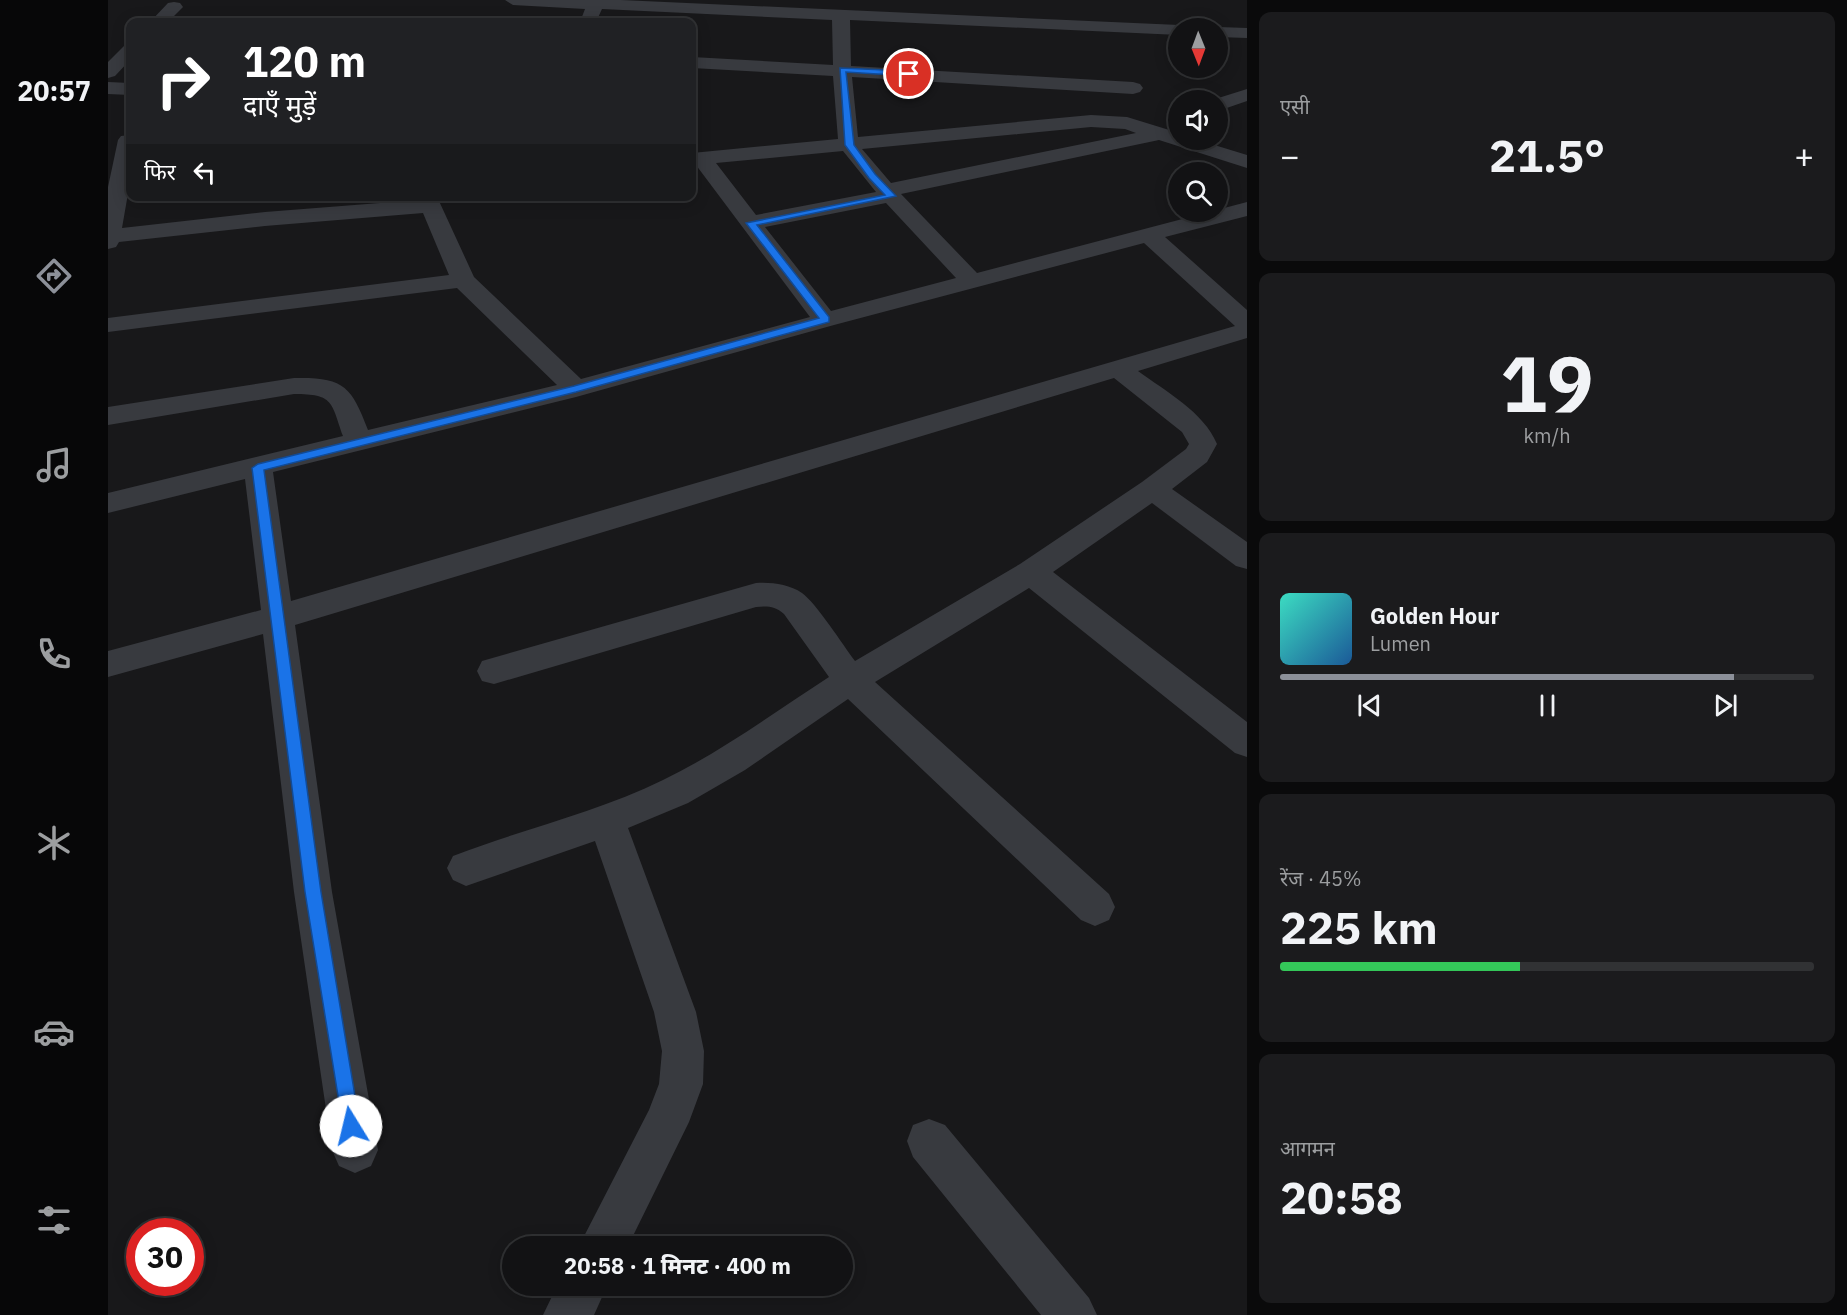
<!DOCTYPE html>
<html lang="hi">
<head>
<meta charset="utf-8">
<style>
  :root { --surface:#121214; --page:#1b1b1d; --text:#f1f3f6; --muted:#9c9ea0; --line:#313234; --accent:#8c9099 }
  body { margin:0; font-family:"IBM Plex Sans","Noto Sans Devanagari",sans-serif; background:var(--page); color:var(--text); height:100vh; display:flex; flex-direction:column; font-size:22px; white-space:nowrap }
  * { box-sizing:border-box; margin:0 }
  p { font-size:20px; color:var(--muted) }
  .icon { flex:none; width:33px; height:33px; fill:none; stroke:currentColor; stroke-width:2; stroke-linecap:round; stroke-linejoin:round }
  .map { position:relative; flex:1; overflow:hidden }
  .panel { display:flex; flex-direction:column; gap:12px; padding:12px; background:#0a0a0b; width:600px }
  .panel>* { flex:none }
  .top-card { position:absolute; left:18px; top:18px; width:570px; height:183px; border-radius:12px; box-shadow:0 3px 15px #0003,0 0 0 2px var(--line); background:#202124; color:#fff; overflow:hidden }
  .needle { width:39px; rotate:179deg }
  .tools { position:absolute; left:1060px; top:18px; display:grid; gap:12px }
  .tools a { display:grid; place-items:center; width:60px; height:60px; border-radius:50%; background:var(--surface); box-shadow:0 3px 15px #0003,0 0 0 2px var(--line); font-size:30px }
  .speed { position:absolute; left:18px; top:1218px; display:flex; gap:12px; font-size:30px; font-weight:700; text-align:center }
  .speed>* { display:grid; place-content:center; width:78px; height:78px; border-radius:50%; background:var(--surface); box-shadow:0 3px 15px #0003,0 0 0 2px var(--line); line-height:1 }
  .speed .limit { border:9px solid #d22; background:#fff; color:#111 }
  .pin { position:absolute; display:grid; place-items:center; width:51px; height:51px; color:#fff; margin:-26px; border:3px solid #fff; border-radius:50%; box-shadow:0 2px 6px #0007 }
  .me { position:absolute; width:66px; margin:-33px; rotate:351deg; stroke-linejoin:round; filter:drop-shadow(0 0 4px #0008) }
  .turn { display:flex; align-items:center; gap:21px; height:126px; padding:0 18px; font-size:27px }
  .turn .icon { width:78px; height:78px; stroke-width:2.5 }
  .turn b { display:block; font-size:42px; line-height:51px }
  .then { display:flex; align-items:center; height:57px; padding:0 18px; background:#0003; gap:12px; font-size:22px }
  .big { font-size:45px; font-weight:800; line-height:1.1 }
  .panel .card { flex:1; display:flex; flex-direction:column; justify-content:center; gap:9px; min-width:0; padding:0 21px; border-radius:12px; background:var(--page) }
  .panel .dial { align-items:center; gap:0 }
  .dial b { font-size:78px; line-height:1 }
  .song { display:flex; align-items:center; gap:18px }
  .cover { width:72px; height:72px; border-radius:9px; background:linear-gradient(135deg,hsl(170 70% 55%),hsl(210 70% 35%)) }
  .played { height:6px; border-radius:3px; background:linear-gradient(90deg,var(--accent) 85%,var(--line) 85%) }
  .keys { display:flex; justify-content:space-around; direction:ltr }
  .heat { display:flex; justify-content:space-between; align-items:center; font-size:33px; direction:ltr }
  .charge { height:9px; border-radius:4px; background:linear-gradient(90deg,#34c759 45%,var(--line) 0) }
  .trip { position:absolute; left:394px; top:1236px; width:351px; height:60px; border-radius:30px; background:var(--surface); box-shadow:0 3px 15px #0003,0 0 0 2px var(--line); font-weight:800; line-height:60px; text-align:center }
  main { display:flex; flex:1; min-height:0 }
  .dock { display:flex; flex-direction:column; width:108px; justify-content:space-around; align-items:center; background:#070708; color:var(--muted) }
  .dock .icon { width:42px; height:42px }
  .dock .selected { color:var(--accent) }
  .dock b { font-size:27px; color:var(--text) }
  .map>svg:first-child { display:block }
  .lines { fill:none; stroke-linecap:round; stroke-linejoin:round }
  .minor { fill:#383a3f; fill-rule:evenodd }
  .route { fill:#1a73e8; stroke:#114b97; stroke-width:1.5 }
</style>
</head>
<body>
<main>
<nav class="dock">
<b>20:57</b>
<svg class="icon selected" aria-label="directions" viewBox="0 0 24 24"><path d="M12 3l9 9-9 9-9-9zM9 14v-3h6M13 9l2 2-2 2"/></svg>
<svg class="icon" aria-label="music" viewBox="0 0 24 24"><path d="M9 18V5l10-2v13"/><circle cx="6" cy="18" r="3"/><circle cx="16" cy="16" r="3"/></svg>
<svg class="icon" aria-label="phone" viewBox="0 0 24 24"><path d="M5 4h4l2 5-3 2q2 4 5 5l2-3 5 2v4C11 20 4 13 5 4z"/></svg>
<svg class="icon" aria-label="climate" viewBox="0 0 24 24"><path d="M12 3v18M4 7l16 10M4 17L20 7"/></svg>
<svg class="icon" aria-label="car" viewBox="0 0 24 24"><path d="M5 17H2v-5l4-1 3-4h7l3 4 3 1v5h-3M9 17h6M6 11h13"/><circle cx="7" cy="17" r="2"/><circle cx="17" cy="17" r="2"/></svg>
<svg class="icon" aria-label="filters" viewBox="0 0 24 24"><path d="M4 7h16M4 17h16"/><circle cx="9" cy="7" r="2"/><circle cx="15" cy="17" r="2"/></svg>
</nav>
<div class="map">
<svg width="1139" height="1315" viewBox="0 0 1139 1315">
  <rect width="100%" height="100%" fill="#18181a"/>
  <g class="lines">
    <path class="minor" d="M397,0H513L1071,25L1079,28H1071V35L742,20L743,66L1025,82L1032,84L1035,88L1032,92L1025,94L744,77L750,137L983,115L1019,117L1071,133V140H1090L1139,155V168L1051,140L793,194L869,273L1139,202V216L1057,237L1139,310V338L1030,371C1057,391 1096,412 1109,444L1099,462L1064,489L1139,542V569L1128,566L1044,503L945,572L1139,722V757L1127,753L921,588L767,682L1001,894L1007,907L1001,920L987,926L973,920L740,699L637,770L580,803L520,828L588,1012L596,1051L595,1084L581,1122L520,1246H471L541,1110L551,1084L554,1051L546,1012L487,841L358,886L345,880L339,868L345,856C414,829 488,813 555,780C613,752 667,712 721,677L676,614C667,606 659,606 648,607L386,684L374,681L369,671L374,661L648,583C663,582 681,584 694,593C708,603 735,645 747,661L912,564L1034,482L1078,449L1081,444L1074,432L1006,378L187,625L224,892L270,1150L263,1166L247,1173L231,1166L224,1150L186,892L155,634L0,677V651L153,610L137,479L0,513V493L235,436C223,402 226,394 186,394L0,425V407L186,378C235,377 243,385 260,430L449,385L349,288L0,332V318L341,275L315,213L157,226L11,242L8,247L0,249V187L10,140L13,136L22,135V182L14,228L157,212L323,199L331,201L366,277L473,379L702,317L588,165H584V153L730,139L725,76L584,68V57L725,65L724,20L494,9L488,22H472L477,9L405,5ZM983,127L1017,129L1028,133L783,183L754,149ZM735,151L768,192L648,215L608,163ZM778,203L848,278L723,311L657,227ZM1036,243L1127,326L183,601L165,472L468,397L726,325Z
      M66,2L72,3L75,7L60,22H42L60,3Z
      M1110,27L1139,28V38L1110,37V28H1104Z
      M22,45V60L7,76L0,78V62L16,46Z
      M0,82L22,83V95L0,94Z
      M1139,89V101L1110,111V100H1104Z
      M821,1119L837,1125L981,1298L989,1315H933L805,1157L799,1141L805,1125Z
      M449,1286H499L486,1315H435Z"/>
  </g>
  <path class="route" d="M732,68L801,71L805,74L801,76L738,72L746,145L767,174L788,196L649,225L721,317V322L468,392L156,470L213,892L252,1126L249,1133L243,1136L236,1133L197,892L144,468L150,464L466,386L711,318L638,223L777,195L761,178L737,145Z"/>
</svg>
<div class="tools">
<a><svg class="needle" viewBox="-14 -14 28 28"><path d="M0-13l5 13h-10z" fill="#e53935"/><path d="M0 13l5-13h-10z" fill="#9c9ea0"/></svg></a>
<a><svg class="icon" aria-label="sound" viewBox="0 0 24 24"><path d="M4 9h4l5-4v14l-5-4H4zM17 9q2 3 0 6"/></svg></a>
<a><svg class="icon" aria-label="search" viewBox="0 0 24 24"><circle cx="10" cy="10" r="6"/><path d="M15 15l6 6"/></svg></a>
</div>
<div class="speed"><div class="limit">30</div></div>
<div class="pin" style="left:801px;top:74px;background:#d93025"><svg class="icon" aria-label="arrive" viewBox="0 0 24 24"><path d="M6 21V4h12l-3 4 3 4H6"/></svg></div>
<svg class="me" style="left:243px;top:1126px" viewBox="-20 -20 40 40"><circle r="19" fill="#fff"/><path d="M0-13L10 11 0 6-10 11z" fill="#1a73e8"/></svg>
<div class="trip">20:58 · 1 मिनट · 400 m</div>
<div class="top-card">
<div class="turn"><svg class="icon" aria-label="right" viewBox="0 0 24 24"><path d="M7 20v-9h11M14 6l5 5-5 5"/></svg><div><b>120 m</b>दाएँ मुड़ें</div></div>
<div class="then">फिर<svg class="icon" aria-label="left" viewBox="0 0 24 24"><path d="M17 20v-9H6M10 6l-5 5 5 5"/></svg></div>
</div>
</div>
<section class="panel">
<div class="card"><p>एसी</p>
<div class="heat"><a>−</a><b class="big">21.5°</b><a>+</a></div>
</div>
<div class="card dial"><b>19</b><p>km/h</p></div>
<div class="card">
<div class="song"><i class="cover"></i><div><b>Golden Hour</b><p>Lumen</p></div></div>
<div class="played"></div>
<div class="keys"><svg class="icon" aria-label="previous" viewBox="0 0 24 24"><path d="M18 5L8 12l10 7zM5 5v14"/></svg><svg class="icon" aria-label="pause" viewBox="0 0 24 24"><path d="M8 5v14M16 5v14"/></svg><svg class="icon" aria-label="next" viewBox="0 0 24 24"><path d="M6 5l10 7-10 7zM19 5v14"/></svg></div>
</div>
<div class="card"><p>रेंज · 45%</p><b class="big">225 km</b><div class="charge"></div></div>
<div class="card"><p>आगमन</p><b class="big">20:58</b></div>
</section>
</main>
</body>
</html>
